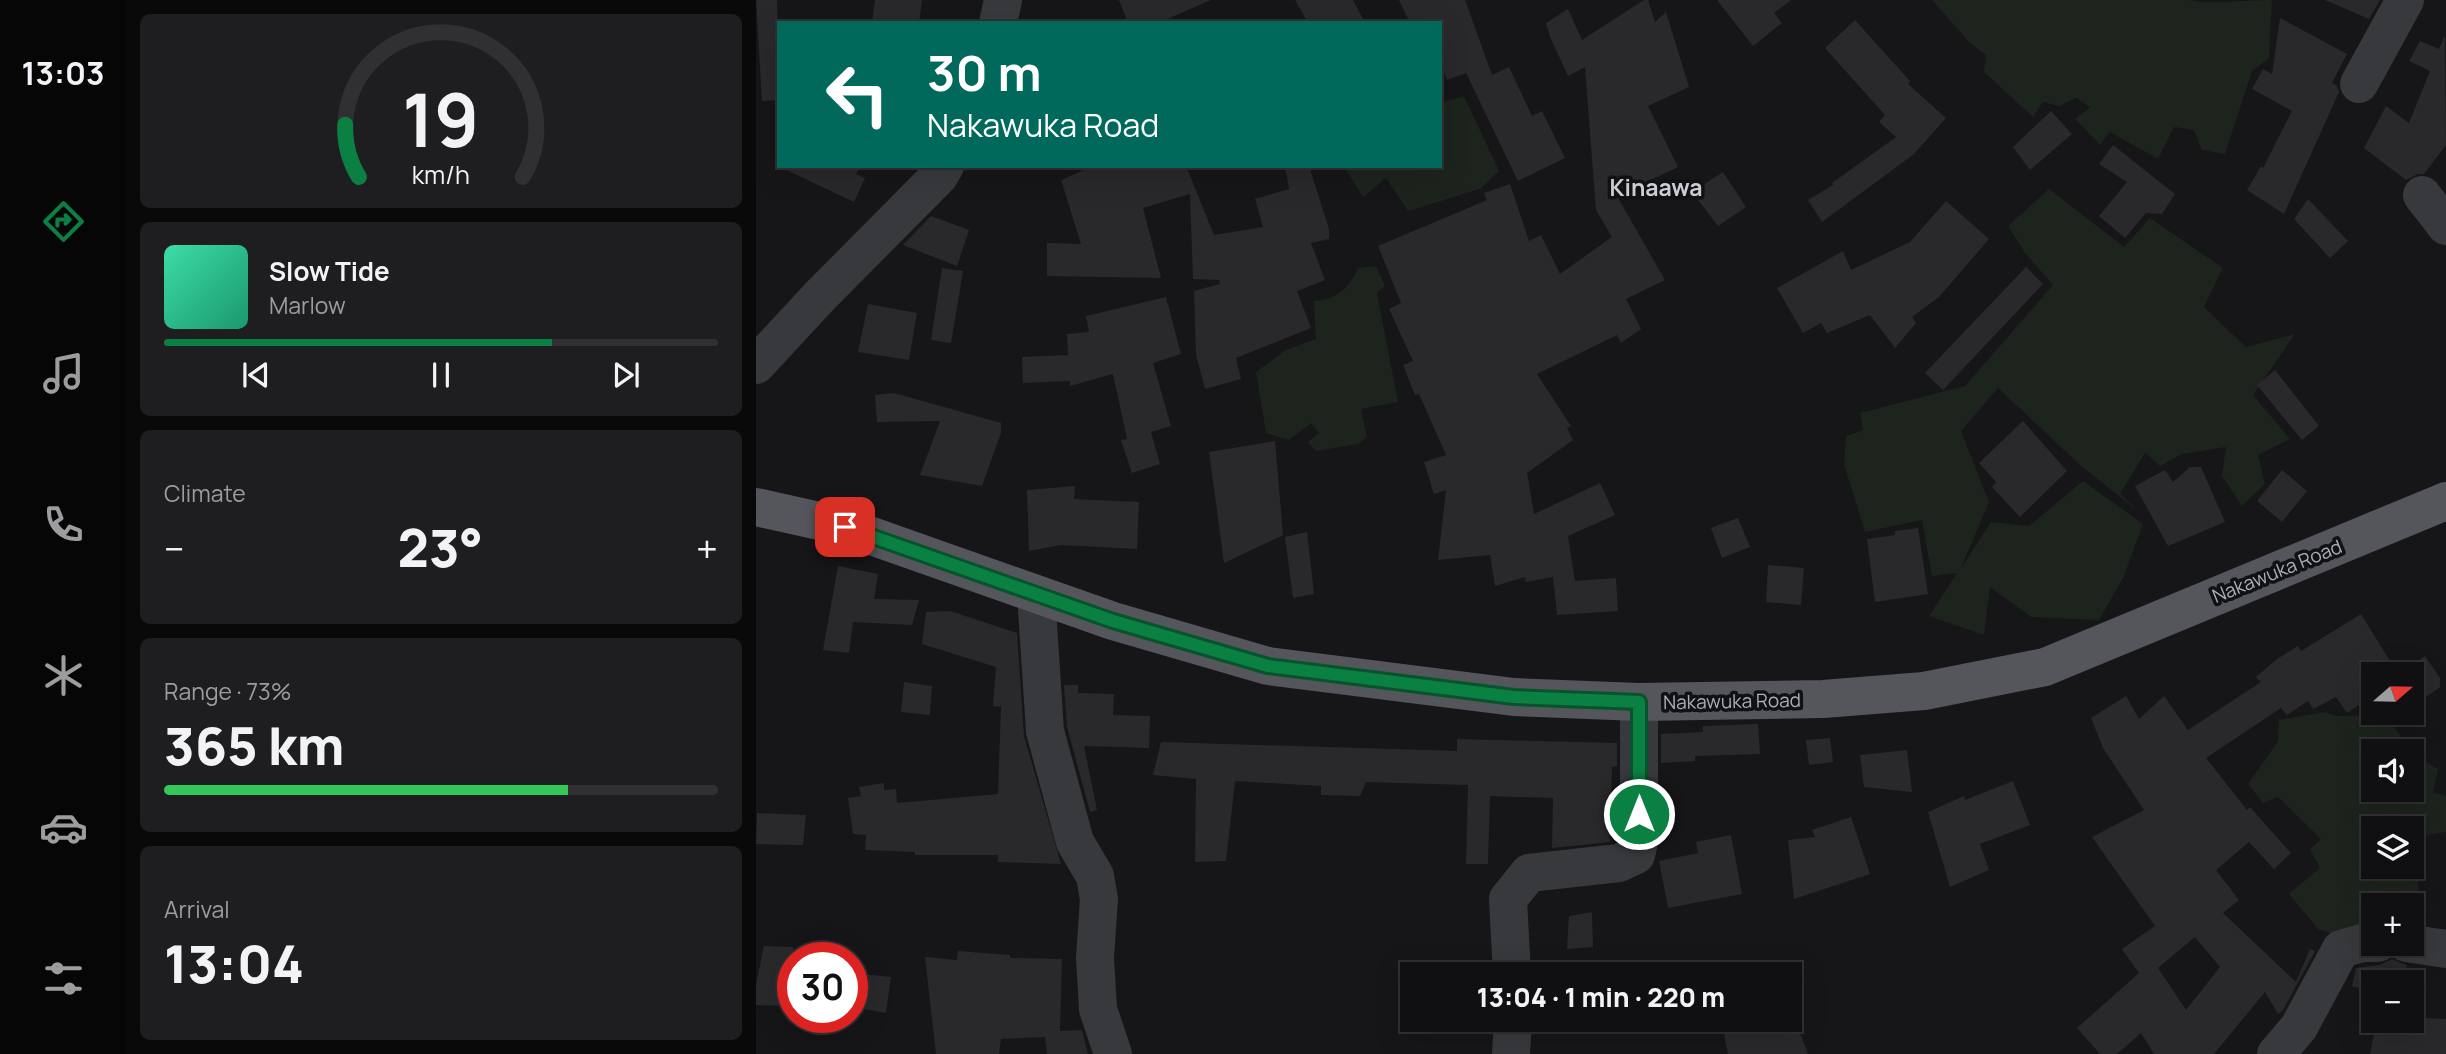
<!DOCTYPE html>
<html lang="en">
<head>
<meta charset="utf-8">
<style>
  :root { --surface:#101012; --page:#1e1e20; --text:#f1f3f6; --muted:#9c9d9f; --line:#303032; --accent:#0b8043 }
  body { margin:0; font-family:Manrope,sans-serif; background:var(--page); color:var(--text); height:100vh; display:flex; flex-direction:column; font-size:26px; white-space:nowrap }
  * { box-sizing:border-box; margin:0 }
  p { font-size:23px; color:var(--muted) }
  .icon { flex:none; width:38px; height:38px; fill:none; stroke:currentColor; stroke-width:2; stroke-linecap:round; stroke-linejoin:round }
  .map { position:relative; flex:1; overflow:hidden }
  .drawer { display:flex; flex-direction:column; gap:14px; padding:14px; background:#09090a; width:630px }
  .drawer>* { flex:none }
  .banner { position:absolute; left:21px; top:21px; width:665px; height:147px; border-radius:0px; box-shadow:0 7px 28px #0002,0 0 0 2px var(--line); background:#00695c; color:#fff; overflow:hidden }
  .needle { width:46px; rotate:70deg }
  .controls { position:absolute; left:1605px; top:662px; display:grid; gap:14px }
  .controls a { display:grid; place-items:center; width:63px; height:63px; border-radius:0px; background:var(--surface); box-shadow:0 7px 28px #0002,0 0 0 2px var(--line); font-size:35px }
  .speed { position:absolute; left:21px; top:942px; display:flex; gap:14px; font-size:35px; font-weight:700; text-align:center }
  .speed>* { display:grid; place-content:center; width:91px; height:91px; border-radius:50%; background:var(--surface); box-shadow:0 7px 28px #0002,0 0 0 2px var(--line); line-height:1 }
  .speed .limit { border:10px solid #d22; background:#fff; color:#111 }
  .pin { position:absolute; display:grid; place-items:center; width:60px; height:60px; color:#fff; margin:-30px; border-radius:14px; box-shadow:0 4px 10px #0006 }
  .me { position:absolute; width:77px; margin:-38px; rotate:0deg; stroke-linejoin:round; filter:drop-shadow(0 0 5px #0008) }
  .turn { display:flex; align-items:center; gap:24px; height:147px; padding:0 35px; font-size:32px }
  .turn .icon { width:91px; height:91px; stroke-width:2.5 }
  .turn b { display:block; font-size:49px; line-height:60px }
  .big { font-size:52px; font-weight:800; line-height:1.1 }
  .drawer .card { flex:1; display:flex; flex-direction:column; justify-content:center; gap:10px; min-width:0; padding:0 24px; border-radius:10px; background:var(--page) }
  .drawer .dial { align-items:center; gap:0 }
  .dial svg { height:182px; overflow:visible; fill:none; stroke:var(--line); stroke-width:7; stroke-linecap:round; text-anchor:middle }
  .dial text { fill:var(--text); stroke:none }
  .song { display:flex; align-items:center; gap:21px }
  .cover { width:84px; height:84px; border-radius:10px; background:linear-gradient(135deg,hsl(160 70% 55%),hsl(160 70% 35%)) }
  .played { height:7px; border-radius:4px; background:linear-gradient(90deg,var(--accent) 70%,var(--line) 70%) }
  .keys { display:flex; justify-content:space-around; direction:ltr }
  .heat { display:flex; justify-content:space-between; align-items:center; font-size:38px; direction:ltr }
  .charge { height:10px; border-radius:5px; background:linear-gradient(90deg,#34c759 73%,var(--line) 0) }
  .trip { position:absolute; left:644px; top:962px; width:402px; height:70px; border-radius:0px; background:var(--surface); box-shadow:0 7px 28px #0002,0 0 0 2px var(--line); font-weight:800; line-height:70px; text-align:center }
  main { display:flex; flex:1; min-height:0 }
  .dock { display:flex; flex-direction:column; width:126px; justify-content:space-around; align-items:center; background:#060607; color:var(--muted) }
  .dock .icon { width:49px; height:49px }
  .dock .on { color:var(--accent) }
  .dock b { font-size:32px; color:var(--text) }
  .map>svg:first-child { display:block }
  .green { fill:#1d231d; fill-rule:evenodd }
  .building { fill:#29292c; fill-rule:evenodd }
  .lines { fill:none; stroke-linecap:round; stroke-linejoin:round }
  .minor { stroke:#38393d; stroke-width:38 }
  .major { stroke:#54565b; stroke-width:38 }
  .route-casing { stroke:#07532c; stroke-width:18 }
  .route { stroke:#0b8043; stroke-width:12 }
  .labels { text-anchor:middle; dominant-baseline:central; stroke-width:7; stroke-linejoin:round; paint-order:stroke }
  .street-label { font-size:19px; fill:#a9aeb7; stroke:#111113 }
  .quarter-label { font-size:23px; font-weight:bold; fill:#cacdd3; stroke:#111113 }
</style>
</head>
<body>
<main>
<nav class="dock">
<b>13:03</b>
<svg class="icon on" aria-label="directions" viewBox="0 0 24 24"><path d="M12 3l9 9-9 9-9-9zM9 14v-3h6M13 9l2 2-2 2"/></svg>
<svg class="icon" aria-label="music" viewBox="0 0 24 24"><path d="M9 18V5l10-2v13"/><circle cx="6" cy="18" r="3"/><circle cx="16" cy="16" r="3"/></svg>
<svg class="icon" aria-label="phone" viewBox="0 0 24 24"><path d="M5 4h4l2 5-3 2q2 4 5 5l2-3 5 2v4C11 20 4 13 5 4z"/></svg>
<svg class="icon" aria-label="climate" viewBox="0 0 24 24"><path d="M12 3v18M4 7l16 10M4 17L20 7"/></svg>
<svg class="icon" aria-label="car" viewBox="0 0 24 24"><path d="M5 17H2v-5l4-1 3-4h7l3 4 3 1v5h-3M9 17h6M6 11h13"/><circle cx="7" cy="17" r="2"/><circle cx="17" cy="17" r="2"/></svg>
<svg class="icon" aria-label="filters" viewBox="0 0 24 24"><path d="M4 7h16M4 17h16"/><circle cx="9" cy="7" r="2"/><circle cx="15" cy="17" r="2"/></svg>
</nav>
<section class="drawer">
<div class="card dial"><svg viewBox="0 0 100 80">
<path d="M14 69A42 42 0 1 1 86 69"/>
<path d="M14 69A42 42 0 0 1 8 46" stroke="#0b8043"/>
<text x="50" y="56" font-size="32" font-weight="700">19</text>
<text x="50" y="72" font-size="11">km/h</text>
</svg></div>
<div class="card">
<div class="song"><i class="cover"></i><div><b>Slow Tide</b><p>Marlow</p></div></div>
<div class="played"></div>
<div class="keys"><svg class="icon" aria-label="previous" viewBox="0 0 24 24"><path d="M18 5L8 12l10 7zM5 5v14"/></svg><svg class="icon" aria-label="pause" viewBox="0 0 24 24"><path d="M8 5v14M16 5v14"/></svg><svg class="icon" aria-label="next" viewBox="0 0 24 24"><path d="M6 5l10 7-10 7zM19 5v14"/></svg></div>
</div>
<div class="card"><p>Climate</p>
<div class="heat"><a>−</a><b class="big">23°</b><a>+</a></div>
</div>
<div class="card"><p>Range · 73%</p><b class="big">365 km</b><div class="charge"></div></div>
<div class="card"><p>Arrival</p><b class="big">13:04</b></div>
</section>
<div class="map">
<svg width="1690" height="1054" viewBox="0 0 1690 1054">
  <rect width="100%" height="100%" fill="#161618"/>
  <path class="green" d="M1176,0H1433C1460,5 1488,0 1516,0L1513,58L1496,71L1469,154L1446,150L1438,130L1418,127L1402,159L1354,132L1344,145L1319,119L1334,107L1320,98L1303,106L1287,102L1277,117L1228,72L1230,55L1214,43Z
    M708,96L743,171L724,189L652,211L630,178L607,197L588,166H684V103Z
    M1293,189L1368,247L1394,218L1467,268L1448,307L1490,347L1539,334L1497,395L1534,439L1502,455L1509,484L1486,506L1466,476L1470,447L1426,454L1404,466L1389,453L1364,494L1386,514L1324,465L1242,388L1205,431L1233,502L1205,568L1235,522L1273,526L1327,481L1387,524L1368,576L1343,620L1275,617L1234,587L1228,635L1173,616L1201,573L1176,576L1166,520L1109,532L1088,464L1090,436L1107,430L1104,413L1209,386L1297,285L1269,253L1252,226Z
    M620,266L629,286L621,293L642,402L605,409L611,437L602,444L560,451L552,442L563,433L555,423L533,440L510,433L500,372L530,350L560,339L558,301C579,300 594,288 602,268Z
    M1569,712L1580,716L1629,715L1644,735L1645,746L1652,751H1617V789H1656V753L1682,769L1677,792L1690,796V832L1657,837L1665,912L1656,918V905H1617V934L1601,942L1562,929L1533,894L1564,868L1554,850L1565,839L1522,797L1507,803L1492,784L1522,741L1523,720ZM1617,828H1656V866H1617Z"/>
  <path class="building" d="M0,0H21L23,100L6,101Z
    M119,0H166L163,23H116Z
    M363,0H455L402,23H372Z
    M539,0H597L609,23H552Z
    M643,0H709L736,75L753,67L776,116L786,111L809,158L762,181L710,73L691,80L684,61V23H654Z
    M888,0H892L899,22L910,12L933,87L892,106L922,167L861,196L909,280L870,299L885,329L865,343L861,335L781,374L815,426L811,428L817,440L771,473L778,514L844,483L859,515L812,536L819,581L860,578L862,611L801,615L797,577L770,582L769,577L739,586L734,555L682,560L690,490L678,494L668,462L690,455L663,394L659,395L647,365L657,361L633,309L645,303L622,246L731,200L728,193L754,184L773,241L785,235L804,274L856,237L840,210L829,67L812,76L794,37L790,23L812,9L826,40Z
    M961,0H1035L1018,13L1026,23L997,46Z
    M1569,0H1624L1613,19Z
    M1524,18L1591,54L1576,83L1581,86L1583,92L1528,214L1491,190L1505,166L1507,168L1536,111L1496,89L1507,69L1516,74Z
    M1099,20L1154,81L1152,84L1190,118L1158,154L1066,222L1052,200L1077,185L1076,183L1140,137L1123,122L1129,115L1069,48Z
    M1689,35L1690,145L1668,174H1662L1650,180L1608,148L1630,106L1653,123L1674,71L1653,61L1664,41L1683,49Z
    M1295,111L1316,134L1274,170L1257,147Z
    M1357,145L1419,194L1406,214L1390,213L1369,238L1343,216L1371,182L1343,164Z
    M22,166H104L100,174L109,178L98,202Z
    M337,166H430L458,235L507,227L499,199L533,189L529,166H553L573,229V239L555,243L569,280L541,291L555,328L480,358L485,379L449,389L440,355L438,291L464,284L463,280L437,279L434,194L387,208L405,278L291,276V243L325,244L305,180Z
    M967,172L990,207L962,226L936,192Z
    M1552,199L1592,241L1574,258L1538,219Z
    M1190,201L1233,239L1183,297L1156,317L1160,323L1139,348L1114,315L1071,333L1065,323L1047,333L1021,288L1087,251L1095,270L1154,242Z
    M175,216L213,230L201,266L147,245Z
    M1270,267L1287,284L1187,390L1169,373Z
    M186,268L207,271L195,343L175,340Z
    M410,297L425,354L397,363L415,426L395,432L404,464L376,473L365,440L371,439L357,374L314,386V381L267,383L266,357L312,355L311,334L333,332L330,316Z
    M112,304L161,313L153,360L102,352Z
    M1519,370L1563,426L1546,440L1501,385Z
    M138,393L245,423V433L226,486L164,475L184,421L121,422L119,395Z
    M1267,421L1311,471L1264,517L1236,487L1240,482L1223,463Z
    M519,441L527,535L468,563L453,452Z
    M1434,467H1445L1469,522L1412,546L1379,486L1409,470L1417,482Z
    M1526,470L1551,491L1526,522L1501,501Z
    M319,486L318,499L383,502L381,549L305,545L273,551L271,490Z
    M982,518L994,547L966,558L955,528Z
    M1162,528L1172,594L1119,602L1111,539L1139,535V531Z
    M551,532L558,594L537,598L529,537Z
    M1012,565L1048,568L1045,605L1010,602Z
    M82,566L122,574L118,599L163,600L156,625L97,622L93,653L67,650Z
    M194,611L261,633L268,736L305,864L242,862V855H159V852L109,850L110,835L97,834L92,798L105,796L103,787L128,783V790L140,789L141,803L242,794L245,707L237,706L240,667L166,644L170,612Z
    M1605,614L1642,674H1617V696L1591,713L1580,697L1557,709L1552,701L1531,715L1525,708L1450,758L1491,810L1494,807L1535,853L1518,869L1493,842L1460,870L1483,900L1467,913L1540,982L1554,949L1559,951L1527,1010L1522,1014L1509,992L1458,1054H1398L1385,1033L1361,1054H1344L1321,1028L1383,973L1366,949L1399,926L1336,837L1388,810L1347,748L1335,718L1370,696L1383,719L1408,696L1432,730L1505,682L1500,677L1521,659L1542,646L1545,651ZM1439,937L1464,967L1430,1010L1402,968Z
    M1669,656L1684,678V687L1656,707V674H1644Z
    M148,682L176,686L174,715L145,712Z
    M308,685H322V693L358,694L357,715L394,716L393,748L328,746L341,810L334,812L311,727Z
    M1002,724L1004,754L939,756V761L905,763V734L947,732V726Z
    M1074,738L1077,762L1053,765L1050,740Z
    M701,739L861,743V766L856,767L854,842L796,848L797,798L734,796L732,864H710L712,785L610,782L604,796L565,795V786L479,781L470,861L439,862L440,779L397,775L405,742L701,751Z
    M1151,750L1156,792L1108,787L1104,755Z
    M1257,781L1274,825L1224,844L1233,870L1194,887L1172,812L1208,796L1209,800Z
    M1,813L50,815L47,845L0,844Z
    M1095,817L1114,874L1038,899L1032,840L1059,837L1056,830Z
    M975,835L986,894L912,908L903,861L942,853L940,842Z
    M836,912L837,947L811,949L813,916Z
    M8,946L37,947V1006L0,1005V984Z
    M202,951L254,955V958L306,959L304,1031L326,1030L332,1054H291L289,1037L245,1039L243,1054H180L169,957L201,960Z
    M1636,959L1650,965L1655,982H1617V989L1596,987L1600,968L1623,965Z
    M96,973L135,977L130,1013L96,1007Z
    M1656,982L1667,1018L1690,1019V1054H1614L1621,1020H1656Z
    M1038,1017L1052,1054H972L965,1020H999L1001,1027L1034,1020Z"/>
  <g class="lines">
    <path class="minor" d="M242,23L247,0
      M1603,84L1649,0
      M1666,195L1690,226
      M0,365L63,297L183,176L189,166
      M280,594L289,731L319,842L339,876L343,899L339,958L342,1009L357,1054
      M1650,943L1690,949
      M756,975L752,899L773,873L863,863L880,855L883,842V702
      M755,1054L757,1020
      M1520,1054L1543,1027L1585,949L1606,943H1622"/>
    <path class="major" d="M0,507L90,527L357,621L512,666L758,697L883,702L1067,699L1168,691L1289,667L1690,501"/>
  </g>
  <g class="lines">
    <g class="route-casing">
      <path id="route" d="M89,527L357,621L512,666L758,697L883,702V814"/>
    </g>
    <use href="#route" class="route"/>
  </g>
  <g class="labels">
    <g class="street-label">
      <text transform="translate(1521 571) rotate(-22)">Nakawuka Road</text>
      <text transform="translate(976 701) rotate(-1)">Nakawuka Road</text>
    </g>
    <g class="quarter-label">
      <text x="900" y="187">Kinaawa</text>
    </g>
  </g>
</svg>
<div class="controls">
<a><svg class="needle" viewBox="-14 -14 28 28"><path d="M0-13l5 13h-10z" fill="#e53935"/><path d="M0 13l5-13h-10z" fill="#9c9d9f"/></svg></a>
<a><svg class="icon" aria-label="sound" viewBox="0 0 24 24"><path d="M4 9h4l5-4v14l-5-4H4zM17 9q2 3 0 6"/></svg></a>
<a><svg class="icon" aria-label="layers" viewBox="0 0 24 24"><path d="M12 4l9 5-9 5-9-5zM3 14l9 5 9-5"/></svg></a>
<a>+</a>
<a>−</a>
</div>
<div class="speed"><div class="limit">30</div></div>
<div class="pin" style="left:89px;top:527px;background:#d93025"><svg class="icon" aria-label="arrive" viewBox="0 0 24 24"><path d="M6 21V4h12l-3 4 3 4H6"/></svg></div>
<svg class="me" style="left:883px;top:814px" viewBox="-20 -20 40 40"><circle r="17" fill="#0b8043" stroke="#fff" stroke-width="3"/><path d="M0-11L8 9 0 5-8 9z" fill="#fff"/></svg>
<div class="trip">13:04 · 1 min · 220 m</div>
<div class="banner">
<div class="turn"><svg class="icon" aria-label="left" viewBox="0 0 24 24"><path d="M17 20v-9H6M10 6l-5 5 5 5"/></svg><div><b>30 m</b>Nakawuka Road</div></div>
</div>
</div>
</main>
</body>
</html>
